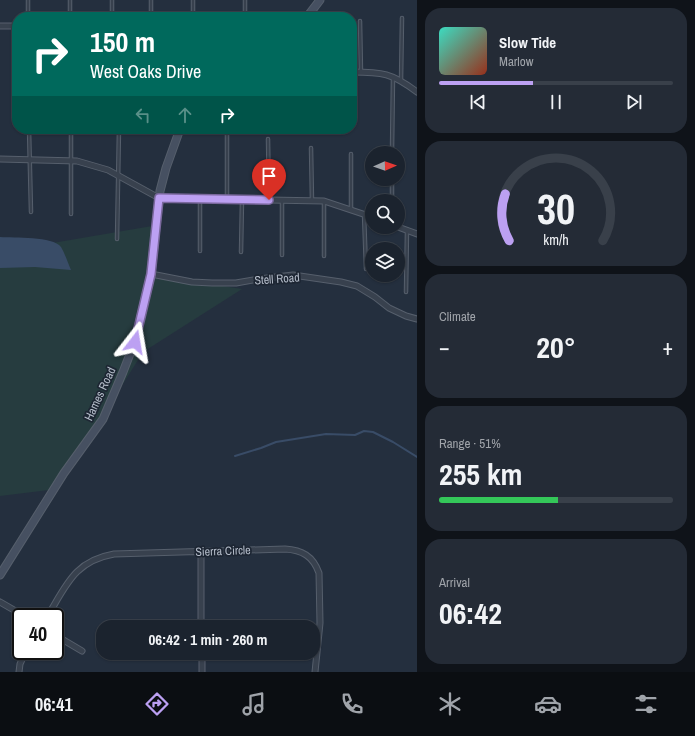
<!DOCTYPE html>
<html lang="en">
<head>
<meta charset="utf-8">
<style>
  :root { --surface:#1b232e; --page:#242b36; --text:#f1f3f6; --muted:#a0a4aa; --line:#39404a; --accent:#bca0f2 }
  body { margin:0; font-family:"Archivo Narrow",sans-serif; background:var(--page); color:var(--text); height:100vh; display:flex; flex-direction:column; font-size:15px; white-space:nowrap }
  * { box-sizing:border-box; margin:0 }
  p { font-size:13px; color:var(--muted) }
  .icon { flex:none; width:22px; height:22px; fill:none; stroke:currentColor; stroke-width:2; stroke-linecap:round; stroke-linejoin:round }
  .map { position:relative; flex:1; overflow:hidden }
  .sheet { display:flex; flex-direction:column; gap:8px; padding:8px; background:#0f1319; width:278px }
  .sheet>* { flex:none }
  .banner { position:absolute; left:12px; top:12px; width:345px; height:122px; border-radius:16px; box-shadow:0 1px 3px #0004,0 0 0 1px var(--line); background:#00695c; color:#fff; overflow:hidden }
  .needle { width:26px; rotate:88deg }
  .buttons { position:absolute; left:365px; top:146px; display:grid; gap:8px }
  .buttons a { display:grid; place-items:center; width:40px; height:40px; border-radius:50%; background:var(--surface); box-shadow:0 1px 3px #0004,0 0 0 1px var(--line); font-size:20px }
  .speed { position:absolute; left:12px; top:608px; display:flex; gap:8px; font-size:20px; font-weight:700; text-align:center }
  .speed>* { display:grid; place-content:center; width:52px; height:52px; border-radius:50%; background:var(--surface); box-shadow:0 1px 3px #0004,0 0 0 1px var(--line); line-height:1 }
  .speed .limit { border:2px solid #111; border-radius:6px; background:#fff; color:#111 }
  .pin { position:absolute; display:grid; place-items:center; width:34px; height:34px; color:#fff; margin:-41px -17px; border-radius:50% 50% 50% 0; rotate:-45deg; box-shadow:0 0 4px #0007 }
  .pin .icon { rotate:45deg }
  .me { position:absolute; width:44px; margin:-22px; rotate:14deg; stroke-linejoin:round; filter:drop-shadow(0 0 3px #0008) }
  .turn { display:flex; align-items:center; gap:14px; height:84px; padding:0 12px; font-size:18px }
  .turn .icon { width:52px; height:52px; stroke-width:2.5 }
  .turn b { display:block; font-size:28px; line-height:34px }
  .lanes { display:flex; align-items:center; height:38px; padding:0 12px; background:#0003; justify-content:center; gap:20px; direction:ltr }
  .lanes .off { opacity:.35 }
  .big { font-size:30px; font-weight:700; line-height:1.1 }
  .sheet .tile { flex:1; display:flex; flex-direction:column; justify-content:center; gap:6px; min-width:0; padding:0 14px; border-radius:16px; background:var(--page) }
  .sheet .dial { align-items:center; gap:0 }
  .dial svg { height:104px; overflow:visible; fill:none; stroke:var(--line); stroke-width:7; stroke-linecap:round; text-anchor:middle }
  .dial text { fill:var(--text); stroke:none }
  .song { display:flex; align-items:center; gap:12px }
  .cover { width:48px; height:48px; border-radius:6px; background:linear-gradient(135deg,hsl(170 70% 55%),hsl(10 70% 35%)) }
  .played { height:4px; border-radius:2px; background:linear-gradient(90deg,var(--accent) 40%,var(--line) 40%) }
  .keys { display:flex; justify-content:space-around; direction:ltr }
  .heat { display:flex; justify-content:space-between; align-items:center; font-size:22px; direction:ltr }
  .charge { height:6px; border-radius:3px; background:linear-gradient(90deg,#34c759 51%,var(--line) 0) }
  .trip { position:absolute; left:96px; top:620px; width:224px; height:40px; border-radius:16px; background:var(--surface); box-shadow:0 1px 3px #0004,0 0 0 1px var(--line); font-weight:700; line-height:40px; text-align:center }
  .tab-bar { display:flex; height:64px; justify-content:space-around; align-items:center; background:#0b0e12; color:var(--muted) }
  .tab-bar .icon { width:28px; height:28px }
  .tab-bar .on { color:var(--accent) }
  .tab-bar b { font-size:18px; color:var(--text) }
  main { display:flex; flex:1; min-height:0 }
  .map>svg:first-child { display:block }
  .green { fill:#263c3f }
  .water { fill:#394c67 }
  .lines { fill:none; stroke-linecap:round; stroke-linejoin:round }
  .stream { stroke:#394c67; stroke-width:2 }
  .lane-casing { stroke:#565f6c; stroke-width:4.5 }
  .street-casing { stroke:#565f6c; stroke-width:7 }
  .secondary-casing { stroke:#565f6c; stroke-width:9 }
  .lane { stroke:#38414e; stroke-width:2.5 }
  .street { stroke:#38414e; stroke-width:5 }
  .secondary { stroke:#465061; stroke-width:7 }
  .route-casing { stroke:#7a689d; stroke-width:10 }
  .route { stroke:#bca0f2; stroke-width:7 }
  .labels { text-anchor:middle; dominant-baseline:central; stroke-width:3.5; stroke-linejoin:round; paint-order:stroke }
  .street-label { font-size:12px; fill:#b4bcc9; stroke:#1d2633 }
</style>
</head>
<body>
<main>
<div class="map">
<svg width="417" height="672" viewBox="0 0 417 672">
  <rect width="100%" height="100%" fill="#242f3e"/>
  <path class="green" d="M158,225L153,275L242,289L143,352L57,489L0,496V252Z"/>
  <path class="water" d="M0,237C14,238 53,236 61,247C65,254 68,263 71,270L35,267L0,268Z"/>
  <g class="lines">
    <path class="stream" d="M235,456L261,448L276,442L326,434L355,435L364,431L373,432L393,442L417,457"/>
    <g class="lane-casing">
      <path id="lane" d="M28,0V17
        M112,0V17
        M151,0V17
        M245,0V17
        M70,17V0
        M193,17V0
        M360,21L361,72
        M401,81L402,18
        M29,129L31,212
        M71,129V214
        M268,139L269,200
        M311,148L312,201
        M392,150L393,78
        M227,199V132
        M282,201V255
        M392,201V179
        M351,210V154
        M364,214L366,269
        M117,239L119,129
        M200,251V199
        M241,252L242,200
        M324,256V202
        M406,292L407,231"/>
    </g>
    <g class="street-casing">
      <path id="street" d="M0,26H17
        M352,72C382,72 392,73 417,92
        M0,159L77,161L108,170L159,198L324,201L372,217
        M398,227L417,234
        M151,274L192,282L212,283H236L259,279L293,275L341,282L357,286L375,297L389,308L406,316L417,319
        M201,551V627
        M0,602L26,617
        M47,617C66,586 74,561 114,554L285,549C302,550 313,556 319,573L320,623L315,672
        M55,635L82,651
        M202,653V672
        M19,672L20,664L26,651"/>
    </g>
    <g class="secondary-casing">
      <path id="secondary" d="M307,17L320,0
        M0,575L64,473L103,419L123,372L135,341L151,274L160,191L166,168L180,129"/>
    </g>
    <use href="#lane" class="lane"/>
    <use href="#street" class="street"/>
    <use href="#secondary" class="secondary"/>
  </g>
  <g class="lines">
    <g class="route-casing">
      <path id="route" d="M135,342L151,274L159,198L269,200"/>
    </g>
    <use href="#route" class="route"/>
  </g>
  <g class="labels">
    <g class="street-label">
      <text transform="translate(277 279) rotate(-4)">Stell Road</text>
      <text transform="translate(100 394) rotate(-65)">Hames Road</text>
      <text transform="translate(223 551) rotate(-2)">Sierra Circle</text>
    </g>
  </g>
</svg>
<div class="buttons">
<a><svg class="needle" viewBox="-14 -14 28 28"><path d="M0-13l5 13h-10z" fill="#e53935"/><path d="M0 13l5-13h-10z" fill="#a0a4aa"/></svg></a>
<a><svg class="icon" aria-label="search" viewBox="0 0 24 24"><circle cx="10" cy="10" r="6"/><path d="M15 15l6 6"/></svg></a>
<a><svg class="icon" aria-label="layers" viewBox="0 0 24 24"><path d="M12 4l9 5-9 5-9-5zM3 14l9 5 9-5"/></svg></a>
</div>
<div class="speed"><div class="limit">40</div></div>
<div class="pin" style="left:269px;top:200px;background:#d93025"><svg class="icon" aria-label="arrive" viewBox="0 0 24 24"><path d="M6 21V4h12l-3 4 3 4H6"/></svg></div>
<svg class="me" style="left:135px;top:342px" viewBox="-20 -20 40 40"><path d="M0-17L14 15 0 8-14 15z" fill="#bca0f2" stroke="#fff" stroke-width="4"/></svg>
<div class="trip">06:42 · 1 min · 260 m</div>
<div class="banner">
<div class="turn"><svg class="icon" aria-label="right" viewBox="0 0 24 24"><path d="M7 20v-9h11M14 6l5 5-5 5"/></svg><div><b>150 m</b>West Oaks Drive</div></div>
<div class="lanes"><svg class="icon off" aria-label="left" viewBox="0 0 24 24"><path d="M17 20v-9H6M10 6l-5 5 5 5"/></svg><svg class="icon off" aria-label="ahead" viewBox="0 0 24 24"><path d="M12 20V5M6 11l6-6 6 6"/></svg><svg class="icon" aria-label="right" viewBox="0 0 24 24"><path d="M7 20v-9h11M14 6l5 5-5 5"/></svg></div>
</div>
</div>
<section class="sheet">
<div class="tile">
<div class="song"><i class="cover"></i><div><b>Slow Tide</b><p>Marlow</p></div></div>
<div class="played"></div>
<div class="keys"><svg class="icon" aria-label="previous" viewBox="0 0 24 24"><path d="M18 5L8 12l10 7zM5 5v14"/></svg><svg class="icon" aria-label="pause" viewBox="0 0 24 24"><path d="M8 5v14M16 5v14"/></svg><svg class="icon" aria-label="next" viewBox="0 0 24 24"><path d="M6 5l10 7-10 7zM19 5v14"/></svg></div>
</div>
<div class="tile dial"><svg viewBox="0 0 100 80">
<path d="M14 69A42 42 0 1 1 86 69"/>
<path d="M14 69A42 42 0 0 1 11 33" stroke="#bca0f2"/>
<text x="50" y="56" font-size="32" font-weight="700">30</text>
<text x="50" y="72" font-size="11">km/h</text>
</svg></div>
<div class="tile"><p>Climate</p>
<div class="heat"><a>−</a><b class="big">20°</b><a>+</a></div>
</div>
<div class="tile"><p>Range · 51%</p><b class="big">255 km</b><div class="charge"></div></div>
<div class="tile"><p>Arrival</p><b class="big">06:42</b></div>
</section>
</main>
<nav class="tab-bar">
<b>06:41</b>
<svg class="icon on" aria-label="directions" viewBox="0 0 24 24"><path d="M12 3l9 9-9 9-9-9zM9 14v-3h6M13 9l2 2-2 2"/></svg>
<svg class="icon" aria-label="music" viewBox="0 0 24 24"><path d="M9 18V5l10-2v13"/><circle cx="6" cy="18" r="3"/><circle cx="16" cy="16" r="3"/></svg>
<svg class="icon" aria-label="phone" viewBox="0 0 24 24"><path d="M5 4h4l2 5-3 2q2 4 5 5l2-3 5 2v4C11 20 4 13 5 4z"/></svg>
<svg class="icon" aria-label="climate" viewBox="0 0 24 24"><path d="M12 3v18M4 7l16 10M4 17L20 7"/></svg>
<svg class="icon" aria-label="car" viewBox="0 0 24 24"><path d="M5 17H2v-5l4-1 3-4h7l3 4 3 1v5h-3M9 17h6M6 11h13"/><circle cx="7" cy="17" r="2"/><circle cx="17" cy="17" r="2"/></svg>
<svg class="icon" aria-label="filters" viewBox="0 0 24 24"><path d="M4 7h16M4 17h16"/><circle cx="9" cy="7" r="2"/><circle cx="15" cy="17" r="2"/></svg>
</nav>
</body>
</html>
